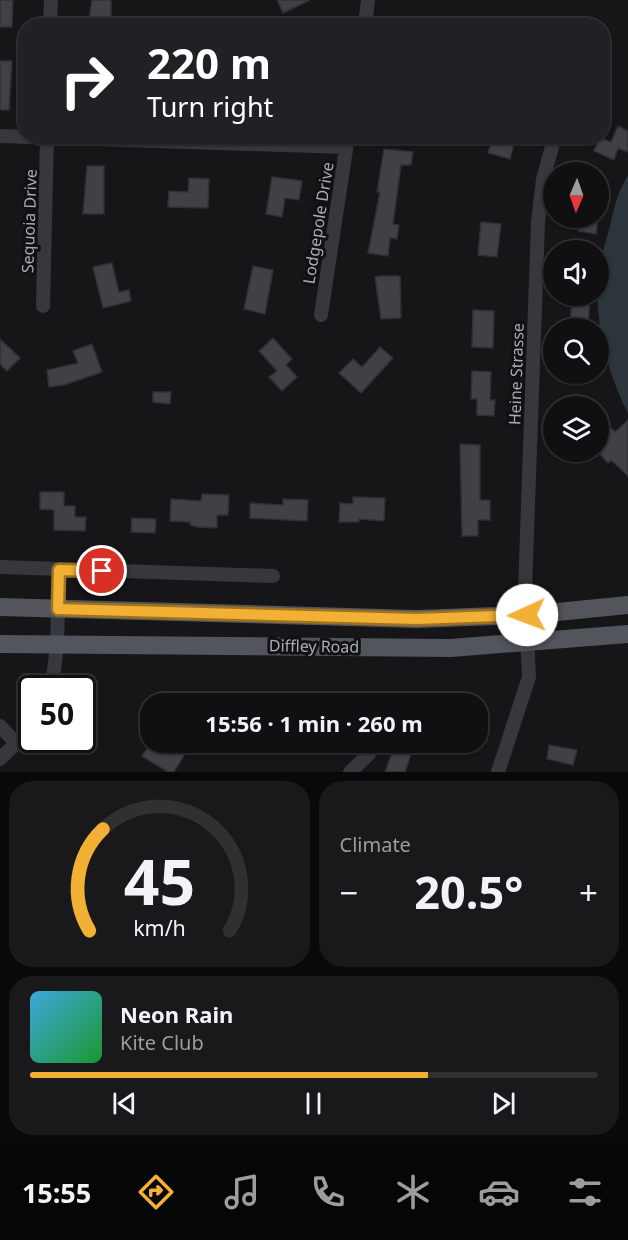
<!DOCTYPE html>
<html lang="en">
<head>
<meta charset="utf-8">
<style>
  :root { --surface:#101012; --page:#19191b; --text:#f1f3f6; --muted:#9c9d9f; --line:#303032; --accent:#f2b134 }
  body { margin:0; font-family:"Noto Sans",sans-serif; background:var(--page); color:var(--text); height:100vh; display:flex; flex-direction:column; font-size:22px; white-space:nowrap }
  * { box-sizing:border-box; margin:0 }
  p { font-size:20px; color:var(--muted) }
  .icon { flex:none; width:33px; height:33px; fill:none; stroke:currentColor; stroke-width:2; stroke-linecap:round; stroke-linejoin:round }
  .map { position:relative; height:772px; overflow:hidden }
  .details { display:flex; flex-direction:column; gap:9px; padding:9px; background:#09090a; flex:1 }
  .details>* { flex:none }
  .banner { position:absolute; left:18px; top:18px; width:592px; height:126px; border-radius:24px; box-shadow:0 2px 4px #0004,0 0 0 2px var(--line); background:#202124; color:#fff; overflow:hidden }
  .needle { width:39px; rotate:182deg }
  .fabs { position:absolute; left:543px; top:162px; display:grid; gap:12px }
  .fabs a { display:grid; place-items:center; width:66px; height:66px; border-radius:50%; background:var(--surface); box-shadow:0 2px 4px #0004,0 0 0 2px var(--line); font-size:30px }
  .speed { position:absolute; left:18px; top:675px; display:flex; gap:12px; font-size:30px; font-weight:700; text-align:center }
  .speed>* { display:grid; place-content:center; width:78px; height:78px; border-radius:50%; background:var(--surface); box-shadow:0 2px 4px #0004,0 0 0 2px var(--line); line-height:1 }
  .speed .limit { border:3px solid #111; border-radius:9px; background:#fff; color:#111 }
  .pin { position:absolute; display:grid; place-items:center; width:51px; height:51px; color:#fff; margin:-26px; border:3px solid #fff; border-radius:50%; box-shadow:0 2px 6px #0007 }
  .me { position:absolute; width:66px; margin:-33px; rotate:268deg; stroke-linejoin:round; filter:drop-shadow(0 0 4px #0008) }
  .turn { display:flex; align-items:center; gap:21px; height:126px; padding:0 30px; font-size:27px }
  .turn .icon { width:78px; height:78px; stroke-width:2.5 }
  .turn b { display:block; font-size:42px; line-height:51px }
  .big { font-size:45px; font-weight:700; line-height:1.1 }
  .details .card { flex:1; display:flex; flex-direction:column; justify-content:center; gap:9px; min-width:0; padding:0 21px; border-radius:24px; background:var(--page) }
  .details .dial { align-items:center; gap:0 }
  .dial svg { height:156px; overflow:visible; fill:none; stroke:var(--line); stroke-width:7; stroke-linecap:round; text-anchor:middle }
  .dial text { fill:var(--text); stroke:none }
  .song { display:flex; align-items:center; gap:18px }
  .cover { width:72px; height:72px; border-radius:9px; background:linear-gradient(135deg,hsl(200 70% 55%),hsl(130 70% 35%)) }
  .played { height:6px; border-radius:3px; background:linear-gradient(90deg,var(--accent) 70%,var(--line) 70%) }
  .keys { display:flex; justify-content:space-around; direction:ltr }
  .heat { display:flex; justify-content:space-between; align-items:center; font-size:33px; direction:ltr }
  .details .tiles { flex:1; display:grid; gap:9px; grid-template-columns:1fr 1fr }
  .card:last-child { grid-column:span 2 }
  .trip { position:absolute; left:140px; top:693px; width:348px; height:60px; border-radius:24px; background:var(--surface); box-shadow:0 2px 4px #0004,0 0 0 2px var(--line); font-weight:700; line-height:60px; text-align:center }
  .tabs { display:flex; height:96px; justify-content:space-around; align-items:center; background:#060607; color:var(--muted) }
  .tabs .icon { width:42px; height:42px }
  .tabs .current { color:var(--accent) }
  .tabs b { font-size:27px; color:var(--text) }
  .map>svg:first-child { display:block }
  .water { fill:#2c353c }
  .building { fill:#404145; stroke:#303034; stroke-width:1.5 }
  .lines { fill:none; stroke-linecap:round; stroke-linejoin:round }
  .minor { stroke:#37383d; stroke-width:14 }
  .major { stroke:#53555c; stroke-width:18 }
  .route-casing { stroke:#9d7322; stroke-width:15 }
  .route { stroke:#f2b134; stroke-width:10 }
  .labels { text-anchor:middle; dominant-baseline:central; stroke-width:6; stroke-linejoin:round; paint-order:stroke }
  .street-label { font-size:16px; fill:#a8adb8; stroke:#111113 }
</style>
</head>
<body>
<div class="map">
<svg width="628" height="772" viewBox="0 0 628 772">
  <rect width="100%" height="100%" fill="#161618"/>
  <path class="water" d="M628,175V413C608,376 592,313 599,271C601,256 606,241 610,226C614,207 618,191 628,175Z"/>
  <path class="building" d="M0,0H13L12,27H0Z
    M92,0H111V26H88Z
    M277,0H310L283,13Z
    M0,61H12L9,110H0Z
    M618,126L628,131V152L618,148L614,160L594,151L600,138L611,142Z
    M493,136H516L510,159L488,153Z
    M384,149L413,152L411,165H401L393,224L399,225L397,239L390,238L388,256L368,253L380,192H377Z
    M87,166H104V214H83Z
    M272,177L302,181L299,200L285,198L282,217L266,214Z
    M189,178L209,179L208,208L168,207L169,191L188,192Z
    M580,218H598L596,234L578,231Z
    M481,222L501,224L497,257L478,255Z
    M112,263L119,292L129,290L131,301L103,308L93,267Z
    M253,266L273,270L265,314L244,309Z
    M382,276H400L401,318L381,319L375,277Z
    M572,296H590L588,328H570Z
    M473,310L494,311L493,348L472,347Z
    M273,338L292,359L286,365L297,377L282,391L269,377L277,371L259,351Z
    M0,339L20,358L7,371L0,364Z
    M92,344L102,372L64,385L49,387L47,370L78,363L73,351Z
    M380,347L393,358L361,393L339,373L353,359L362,367Z
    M472,371L491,372L490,400H495L494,416L477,415V399H471Z
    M153,392H171L170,404L153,402Z
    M598,415L615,432L628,420V476L611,460L608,463L598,452Z
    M460,444L480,445V500H490V520H478V536H462Z
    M40,492H64V506H75V517H86L85,531L54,530V510L40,509Z
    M202,494L229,495L228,515H217V528L198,527L190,525V522L170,521L171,499L201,501Z
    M353,497L385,498L384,521L359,519V522H339L340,503L353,504Z
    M283,499L308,500L307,521L250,518V503L283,505Z
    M132,518L156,519L155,533L131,532Z
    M162,742H192L174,772H168L142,756L149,746L157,751Z
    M396,742H415L405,772H385Z
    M549,745L577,750L573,765L547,759Z"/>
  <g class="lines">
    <path class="minor" d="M50,26L51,0
      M365,26L368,0
      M0,136L346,147
      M43,306L47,136
      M321,315L348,136
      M0,567L273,576
      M52,688L57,645L59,570
      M380,704V700
      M0,726L16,743
      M0,759L32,728
      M350,772L369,754L372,742
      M498,772L529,677L525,590L538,222L543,179L555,136"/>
    <path class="major" d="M0,607L417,619L527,615L628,605
      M0,644L451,648L628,634"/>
  </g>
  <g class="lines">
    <g class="route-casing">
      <path id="route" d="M102,571L59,570L58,609L417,619L527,615"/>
    </g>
    <use href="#route" class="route"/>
  </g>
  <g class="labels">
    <g class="street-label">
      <text transform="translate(29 221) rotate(-88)">Sequoia Drive</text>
      <text transform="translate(318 223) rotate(-81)">Lodgepole Drive</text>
      <text transform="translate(516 374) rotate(-88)">Heine Strasse</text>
      <text transform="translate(314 646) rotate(1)">Diffley Road</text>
    </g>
  </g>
</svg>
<div class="fabs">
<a><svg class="needle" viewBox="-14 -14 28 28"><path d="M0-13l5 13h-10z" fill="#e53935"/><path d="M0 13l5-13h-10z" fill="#9c9d9f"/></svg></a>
<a><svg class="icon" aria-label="sound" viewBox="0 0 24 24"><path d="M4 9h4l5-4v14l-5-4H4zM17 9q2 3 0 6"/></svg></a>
<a><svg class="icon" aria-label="search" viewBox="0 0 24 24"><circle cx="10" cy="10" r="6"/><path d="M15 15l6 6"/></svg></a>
<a><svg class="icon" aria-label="layers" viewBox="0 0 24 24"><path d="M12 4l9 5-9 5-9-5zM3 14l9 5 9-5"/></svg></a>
</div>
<div class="speed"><div class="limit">50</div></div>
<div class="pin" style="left:102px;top:571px;background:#d93025"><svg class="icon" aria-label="arrive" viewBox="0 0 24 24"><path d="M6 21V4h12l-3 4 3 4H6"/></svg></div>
<svg class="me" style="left:527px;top:615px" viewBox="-20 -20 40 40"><circle r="19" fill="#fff"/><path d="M0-13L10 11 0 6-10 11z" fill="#f2b134"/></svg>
<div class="trip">15:56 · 1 min · 260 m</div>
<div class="banner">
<div class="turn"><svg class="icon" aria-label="right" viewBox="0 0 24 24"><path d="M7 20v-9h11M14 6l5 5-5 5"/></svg><div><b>220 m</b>Turn right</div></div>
</div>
</div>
<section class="details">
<div class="tiles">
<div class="card dial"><svg viewBox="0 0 100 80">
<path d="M14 69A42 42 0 1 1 86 69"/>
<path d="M14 69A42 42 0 0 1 21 17" stroke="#f2b134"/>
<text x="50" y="56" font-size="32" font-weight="700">45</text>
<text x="50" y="72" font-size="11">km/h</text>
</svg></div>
<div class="card"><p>Climate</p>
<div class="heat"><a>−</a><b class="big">20.5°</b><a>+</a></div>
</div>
<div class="card">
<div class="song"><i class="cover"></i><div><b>Neon Rain</b><p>Kite Club</p></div></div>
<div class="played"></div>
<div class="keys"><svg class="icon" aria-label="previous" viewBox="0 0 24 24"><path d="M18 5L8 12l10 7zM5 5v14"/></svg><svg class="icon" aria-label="pause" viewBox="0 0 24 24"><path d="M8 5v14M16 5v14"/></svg><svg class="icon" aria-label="next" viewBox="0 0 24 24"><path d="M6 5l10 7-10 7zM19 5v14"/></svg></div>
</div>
</div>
</section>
<nav class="tabs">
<b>15:55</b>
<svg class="icon current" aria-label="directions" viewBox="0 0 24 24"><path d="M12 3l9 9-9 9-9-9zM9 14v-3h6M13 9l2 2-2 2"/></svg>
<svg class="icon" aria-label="music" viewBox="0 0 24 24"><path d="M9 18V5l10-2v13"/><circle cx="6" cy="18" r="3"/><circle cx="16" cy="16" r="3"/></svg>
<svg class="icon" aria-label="phone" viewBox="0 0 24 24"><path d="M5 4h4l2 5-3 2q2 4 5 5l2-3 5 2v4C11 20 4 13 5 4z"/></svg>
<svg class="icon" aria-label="climate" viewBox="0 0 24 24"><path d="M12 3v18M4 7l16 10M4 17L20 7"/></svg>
<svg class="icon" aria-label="car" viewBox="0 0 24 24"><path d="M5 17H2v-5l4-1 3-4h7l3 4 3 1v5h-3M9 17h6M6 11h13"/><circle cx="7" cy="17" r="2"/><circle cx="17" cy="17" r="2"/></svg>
<svg class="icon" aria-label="filters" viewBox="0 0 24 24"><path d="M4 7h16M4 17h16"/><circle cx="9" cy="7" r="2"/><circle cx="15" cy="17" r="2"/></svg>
</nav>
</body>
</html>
